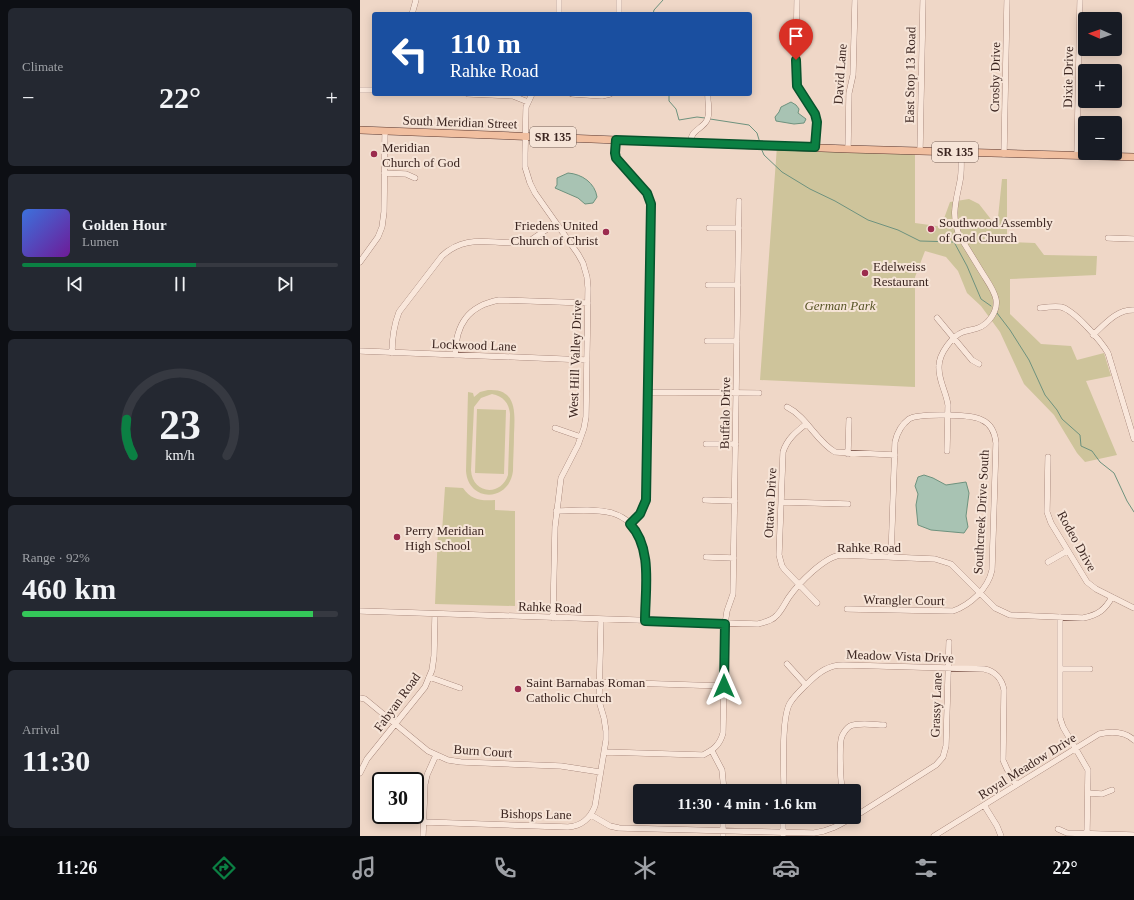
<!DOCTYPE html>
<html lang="en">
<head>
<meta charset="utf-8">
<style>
  :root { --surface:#171b24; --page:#242831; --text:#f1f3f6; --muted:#9ea1a6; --line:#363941; --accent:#0b8043 }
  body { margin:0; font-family:"Times New Roman",serif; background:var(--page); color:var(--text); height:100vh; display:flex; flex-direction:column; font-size:15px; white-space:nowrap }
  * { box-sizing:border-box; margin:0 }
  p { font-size:13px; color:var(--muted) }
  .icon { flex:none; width:22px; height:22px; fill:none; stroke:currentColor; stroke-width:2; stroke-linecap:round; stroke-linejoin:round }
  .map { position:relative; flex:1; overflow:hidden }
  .drawer { display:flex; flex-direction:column; gap:8px; padding:8px; background:#0d0f14; width:360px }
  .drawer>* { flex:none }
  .banner { position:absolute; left:12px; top:12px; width:380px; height:84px; border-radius:4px; box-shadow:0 2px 10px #0003; background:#1a4fa0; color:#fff; overflow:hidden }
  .needle { width:26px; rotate:272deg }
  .tools { position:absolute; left:718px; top:12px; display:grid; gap:8px }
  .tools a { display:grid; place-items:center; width:44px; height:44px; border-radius:4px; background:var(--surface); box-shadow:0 2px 10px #0003; font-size:20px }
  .speed { position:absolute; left:12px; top:772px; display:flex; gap:8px; font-size:20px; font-weight:700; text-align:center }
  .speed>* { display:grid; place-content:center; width:52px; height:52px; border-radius:50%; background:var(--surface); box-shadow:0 2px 10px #0003; line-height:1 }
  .speed .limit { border:2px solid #111; border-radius:6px; background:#fff; color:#111 }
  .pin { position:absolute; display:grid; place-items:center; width:34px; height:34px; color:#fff; margin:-41px -17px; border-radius:50% 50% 50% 0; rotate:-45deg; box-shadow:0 0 4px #0007 }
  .pin .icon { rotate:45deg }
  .me { position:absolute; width:44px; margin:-22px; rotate:0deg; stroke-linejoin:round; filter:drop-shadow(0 0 3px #0008) }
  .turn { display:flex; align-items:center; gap:14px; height:84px; padding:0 12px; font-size:18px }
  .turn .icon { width:52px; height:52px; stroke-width:2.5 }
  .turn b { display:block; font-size:28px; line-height:34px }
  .big { font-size:30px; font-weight:700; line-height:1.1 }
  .drawer .tile { flex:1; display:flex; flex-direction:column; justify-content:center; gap:6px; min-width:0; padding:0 14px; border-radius:6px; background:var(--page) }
  .drawer .dial { align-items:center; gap:0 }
  .dial svg { height:104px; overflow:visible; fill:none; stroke:var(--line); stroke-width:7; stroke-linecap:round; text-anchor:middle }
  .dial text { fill:var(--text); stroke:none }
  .song { display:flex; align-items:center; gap:12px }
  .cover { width:48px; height:48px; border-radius:6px; background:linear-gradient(135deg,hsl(220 70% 55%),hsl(280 70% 35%)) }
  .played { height:4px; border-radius:2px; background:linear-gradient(90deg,var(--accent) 55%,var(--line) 55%) }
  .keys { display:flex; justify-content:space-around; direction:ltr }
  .heat { display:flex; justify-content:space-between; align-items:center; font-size:22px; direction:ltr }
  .charge { height:6px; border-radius:3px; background:linear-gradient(90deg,#34c759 92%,var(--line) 0) }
  .trip { position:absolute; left:273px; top:784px; width:228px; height:40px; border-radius:4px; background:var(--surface); box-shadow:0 2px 10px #0003; font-weight:700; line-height:40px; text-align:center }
  .menu { display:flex; height:64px; justify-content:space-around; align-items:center; background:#090b0e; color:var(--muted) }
  .menu .icon { width:28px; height:28px }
  .menu .selected { color:var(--accent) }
  .menu b { font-size:18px; color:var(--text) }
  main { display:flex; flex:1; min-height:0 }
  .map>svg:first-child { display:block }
  .green { fill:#cec49b; fill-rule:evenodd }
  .water { fill:#a8c3b3; stroke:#6e927e }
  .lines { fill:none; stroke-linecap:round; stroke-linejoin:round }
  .stream { stroke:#6e927e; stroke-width:1 }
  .minor-casing { stroke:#8b675c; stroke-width:6 }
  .major-casing { stroke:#593730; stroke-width:8 }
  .minor { stroke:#f9e7db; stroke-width:5.5 }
  .major { stroke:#f1bfa0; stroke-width:7 }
  .route-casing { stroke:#07532c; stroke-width:10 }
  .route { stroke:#0b8043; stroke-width:7 }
  .poi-dot { fill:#9b2b4e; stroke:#f6e4d7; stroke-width:1.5 }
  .labels { text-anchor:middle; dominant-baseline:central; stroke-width:4; stroke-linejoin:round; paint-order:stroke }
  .shield { fill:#f6e4d7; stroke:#735e57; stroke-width:1 }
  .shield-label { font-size:12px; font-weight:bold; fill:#3b2520 }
  .street-label { font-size:13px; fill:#3b2520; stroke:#f6e4d7 }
  .poi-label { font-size:13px; fill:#3b2520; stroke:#f6e4d7; text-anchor:start }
  .park-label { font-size:13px; font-style:italic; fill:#585526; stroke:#f6e4d7 }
</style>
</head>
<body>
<main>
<section class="drawer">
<div class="tile"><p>Climate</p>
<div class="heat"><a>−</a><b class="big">22°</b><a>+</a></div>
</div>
<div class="tile">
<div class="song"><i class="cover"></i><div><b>Golden Hour</b><p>Lumen</p></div></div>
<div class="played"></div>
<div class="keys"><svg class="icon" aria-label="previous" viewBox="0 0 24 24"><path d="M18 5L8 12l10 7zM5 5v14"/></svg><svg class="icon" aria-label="pause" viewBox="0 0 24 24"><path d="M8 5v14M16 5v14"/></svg><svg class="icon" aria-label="next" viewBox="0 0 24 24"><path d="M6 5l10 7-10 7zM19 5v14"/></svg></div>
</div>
<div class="tile dial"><svg viewBox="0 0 100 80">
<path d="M14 69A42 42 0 1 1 86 69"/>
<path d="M14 69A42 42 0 0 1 9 41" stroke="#0b8043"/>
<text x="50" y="56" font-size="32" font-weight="700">23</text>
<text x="50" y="72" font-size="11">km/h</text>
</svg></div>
<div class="tile"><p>Range · 92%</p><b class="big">460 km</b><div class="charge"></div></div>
<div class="tile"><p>Arrival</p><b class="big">11:30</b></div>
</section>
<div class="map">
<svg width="774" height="836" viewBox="0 0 774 836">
  <rect width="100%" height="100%" fill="#efd7c7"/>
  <path class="green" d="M417,146L555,151V223L577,226L582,224L590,202L609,199L619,204L637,227L642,179H647V242L675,243L684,255L737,256L736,275L650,279V314L681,344L711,346L717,360L744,353L751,376L726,381L757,455L725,462L717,453L694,415L664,384L640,332L621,306L607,293L598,271L586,257L565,251L555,277V387L400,380Z
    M128,390C157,388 155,413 154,434C154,447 153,459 153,471C149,503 108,502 106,471L108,392L113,393L114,397L120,392ZM132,394C143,396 149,403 150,414L148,475C141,497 112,494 111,470L114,407L121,398Z
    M117,409L146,410L144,474L115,473Z
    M85,487L103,488C111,500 121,501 135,500V510L155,511V606L75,604L78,532H82Z"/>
  <path class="water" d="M431,102L436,105L439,109L438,113L446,119L444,123L434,124L416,121L415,117L419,112L421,107Z
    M208,173C222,174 235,183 237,197L233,203L225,204L218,198L195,188L197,185V178Z
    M564,475L573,478L586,485L606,482L609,493L606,516L608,527L604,533L571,530L558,525L556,505L558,494L555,486L558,477Z"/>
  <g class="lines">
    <path class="stream" d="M293,14L294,10L303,0
      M309,94V101L316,109L319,120L337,117L345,118
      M350,119L389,125L397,133L400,143
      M401,148L404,155L422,172L450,189L475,201L508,220L538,230L560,241L594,242L607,266L621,299L631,306
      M637,313L650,330L669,360L685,395L697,410L702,419L720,435L721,446L732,451L740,462L754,473L767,501L774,512"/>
    <g class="minor-casing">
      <path id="minor" d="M437,0L436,74L437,86L455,114L457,122L455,147
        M52,14L56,0
        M199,14V0
        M259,14V0
        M0,90H14
        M108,94L153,96L168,102
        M172,94L166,107L165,154V167L170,183L175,193L218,254L223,263L227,277L228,288L226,417L224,428L218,445L201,478L195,527L193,618
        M212,94L242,96L250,94
        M256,140L255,153L256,158L287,193L291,204L286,500L280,514L270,524
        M332,143C328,131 343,129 347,120C351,112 347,102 348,94
        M488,149L489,93L493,75L495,0
        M560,151L563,0
        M644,154L647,0
        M717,155L720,0
        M24,173L46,174L55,178
        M349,228H379
        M748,238L774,239
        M0,262L18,237L22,227L24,212L25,131
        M348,285H378
        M680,308C687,307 694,306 701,307C714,310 741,341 748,353L774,439
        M577,318L612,360L619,364
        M733,335C745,324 757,309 774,310
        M347,341H377
        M0,351L227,360
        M32,353C32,338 34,325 39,312L82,256C108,232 133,246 164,242L171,240L196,223
        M95,355C96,324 108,306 139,300L228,303
        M288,392L399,393
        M427,407C447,417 456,441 475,452L535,455
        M446,424C436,432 427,439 423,452L419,555L422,566L425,570L457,603
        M195,428L221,437
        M346,444H376
        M587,451L588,405C586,391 578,380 579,366C579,354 592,336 603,332C608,330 613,330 618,328C629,324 638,311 636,299C634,290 628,282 623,274C615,261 607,248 599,235C591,214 596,202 600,181C602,172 601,162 601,152
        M488,454L489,420
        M688,457L687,512L691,523L727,582L736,589L774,608
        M345,500L375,501
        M421,502L488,504
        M196,511C214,511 234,508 252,513C284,523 286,552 285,581C285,594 285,608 285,621
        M346,557L374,558
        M688,562L707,551
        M487,609L593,611C610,605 628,589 632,570L636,443C635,433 631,424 622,420C612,414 558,413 549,419C541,425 537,433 535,442L531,557
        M0,611L398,624C405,622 412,621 417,615C422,610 425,603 429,597C439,583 464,557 481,555L575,559L591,564L635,608L650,615L723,618C738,615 745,610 752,597
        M700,617V718L703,727L728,770L727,834
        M427,664L446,685
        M700,669H730
        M69,677L100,688
        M239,682L364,686
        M0,698L5,699L68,751L88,760L101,762L201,766L240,772
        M352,751L362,770L364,791
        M244,752L343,755C353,750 360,745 363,733L365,624L367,611L373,594L379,201
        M0,773L7,759L65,687L72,670L74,656L75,614
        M424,791C424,771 421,718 430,703C435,695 442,689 449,682C459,672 469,665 483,665L624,669C635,671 642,679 644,690L643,760L647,769L656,785
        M483,791C480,783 479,743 482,736C484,732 487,728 490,726C500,722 514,725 524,725
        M728,793L742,794L752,790
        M624,805L637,826L641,836
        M231,815L250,826L259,828L454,833C469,831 480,825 493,817
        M494,817L576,765L583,757L586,746L589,642
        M64,822L208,827C222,826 230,819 235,806L246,740V731L244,718L239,701L241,620
        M698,829L707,833L774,835
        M423,835V817
        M63,836L65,784L67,775L76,755
        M363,836V817
        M574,836L739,734C752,731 764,731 774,740"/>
    </g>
    <g class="major-casing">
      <path id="major" d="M0,130L488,149L774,157"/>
    </g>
    <use href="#minor" class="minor"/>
    <use href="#major" class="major"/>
  </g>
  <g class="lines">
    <g class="route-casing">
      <path id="route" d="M364,686L365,624L285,621C285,590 293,548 270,524L280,514L286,500L291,204L287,193L256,158L255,153L256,140L455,147L457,122L455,114L437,86L436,60"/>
    </g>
    <use href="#route" class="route"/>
  </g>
  <g class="poi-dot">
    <circle cx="14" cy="154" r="4"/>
    <circle cx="571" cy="229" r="4"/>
    <circle cx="246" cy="232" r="4"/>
    <circle cx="505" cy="273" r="4"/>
    <circle cx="37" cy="537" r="4"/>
    <circle cx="158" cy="689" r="4"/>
  </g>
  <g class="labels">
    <g class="shield">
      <rect x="170" y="127" width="46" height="20" rx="3"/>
      <rect x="572" y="142" width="46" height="20" rx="3"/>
    </g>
    <g class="shield-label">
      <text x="193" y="137">SR 135</text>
      <text x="595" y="152">SR 135</text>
    </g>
    <g class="street-label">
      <text transform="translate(480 74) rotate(-86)">David Lane</text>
      <text transform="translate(550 75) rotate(-89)">East Stop 13 Road</text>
      <text transform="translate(635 77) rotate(-89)">Crosby Drive</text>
      <text transform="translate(708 77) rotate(-89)">Dixie Drive</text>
      <text transform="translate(100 122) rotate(2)">South Meridian Street</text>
      <text transform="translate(114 345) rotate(2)">Lockwood Lane</text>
      <text transform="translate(215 359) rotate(-88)">West Hill Valley Drive</text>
      <text transform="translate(365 413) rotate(-89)">Buffalo Drive</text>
      <text transform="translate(410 503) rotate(-87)">Ottawa Drive</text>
      <text transform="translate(621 512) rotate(-87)">Southcreek Drive South</text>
      <text transform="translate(717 541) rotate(61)">Rodeo Drive</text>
      <text x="509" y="547">Rahke Road</text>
      <text transform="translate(544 600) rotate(1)">Wrangler Court</text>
      <text transform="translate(190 607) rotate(2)">Rahke Road</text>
      <text transform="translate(540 656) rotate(2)">Meadow Vista Drive</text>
      <text transform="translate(37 702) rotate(-54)">Fabyan Road</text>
      <text transform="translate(576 705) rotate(-88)">Grassy Lane</text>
      <text transform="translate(123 751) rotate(4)">Burn Court</text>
      <text transform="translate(667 766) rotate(-32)">Royal Meadow Drive</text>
      <text transform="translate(176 814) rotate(1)">Bishops Lane</text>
    </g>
    <g class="poi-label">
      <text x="22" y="147">Meridian<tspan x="22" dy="15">Church of God</tspan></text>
      <text x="579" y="222">Southwood Assembly<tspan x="579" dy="15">of God Church</tspan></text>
      <text x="238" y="225" text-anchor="end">Friedens United<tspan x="238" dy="15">Church of Christ</tspan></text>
      <text x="513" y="266">Edelweiss<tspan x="513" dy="15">Restaurant</tspan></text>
      <text x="45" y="530">Perry Meridian<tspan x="45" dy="15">High School</tspan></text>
      <text x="166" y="682">Saint Barnabas Roman<tspan x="166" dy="15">Catholic Church</tspan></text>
    </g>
    <g class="park-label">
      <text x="480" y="305">German Park</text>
    </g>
  </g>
</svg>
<div class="tools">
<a><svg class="needle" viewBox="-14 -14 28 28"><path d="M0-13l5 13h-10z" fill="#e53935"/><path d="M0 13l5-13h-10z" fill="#9ea1a6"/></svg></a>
<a>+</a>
<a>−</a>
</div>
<div class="speed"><div class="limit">30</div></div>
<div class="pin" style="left:436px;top:60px;background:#d93025"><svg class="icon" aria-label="arrive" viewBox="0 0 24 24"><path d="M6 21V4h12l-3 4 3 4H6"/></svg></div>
<svg class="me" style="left:364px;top:686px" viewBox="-20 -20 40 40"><path d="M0-17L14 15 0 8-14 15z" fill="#0b8043" stroke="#fff" stroke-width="4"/></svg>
<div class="trip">11:30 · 4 min · 1.6 km</div>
<div class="banner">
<div class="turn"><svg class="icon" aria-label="left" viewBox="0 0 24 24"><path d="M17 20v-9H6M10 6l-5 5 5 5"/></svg><div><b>110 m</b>Rahke Road</div></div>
</div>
</div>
</main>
<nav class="menu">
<b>11:26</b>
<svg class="icon selected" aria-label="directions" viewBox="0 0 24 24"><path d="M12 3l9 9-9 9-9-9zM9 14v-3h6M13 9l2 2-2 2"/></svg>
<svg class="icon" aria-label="music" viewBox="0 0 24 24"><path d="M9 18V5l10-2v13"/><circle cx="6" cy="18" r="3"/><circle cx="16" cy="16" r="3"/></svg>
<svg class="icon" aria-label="phone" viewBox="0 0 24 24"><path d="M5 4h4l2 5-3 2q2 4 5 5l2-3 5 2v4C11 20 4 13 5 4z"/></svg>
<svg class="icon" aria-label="climate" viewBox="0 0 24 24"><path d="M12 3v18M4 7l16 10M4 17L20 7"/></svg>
<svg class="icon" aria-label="car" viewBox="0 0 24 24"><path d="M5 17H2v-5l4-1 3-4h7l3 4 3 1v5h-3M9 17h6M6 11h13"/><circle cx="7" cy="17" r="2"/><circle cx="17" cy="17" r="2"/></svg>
<svg class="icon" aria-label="filters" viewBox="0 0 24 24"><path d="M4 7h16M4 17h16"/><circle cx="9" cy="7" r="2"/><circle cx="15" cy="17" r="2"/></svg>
<b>22°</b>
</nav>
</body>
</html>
